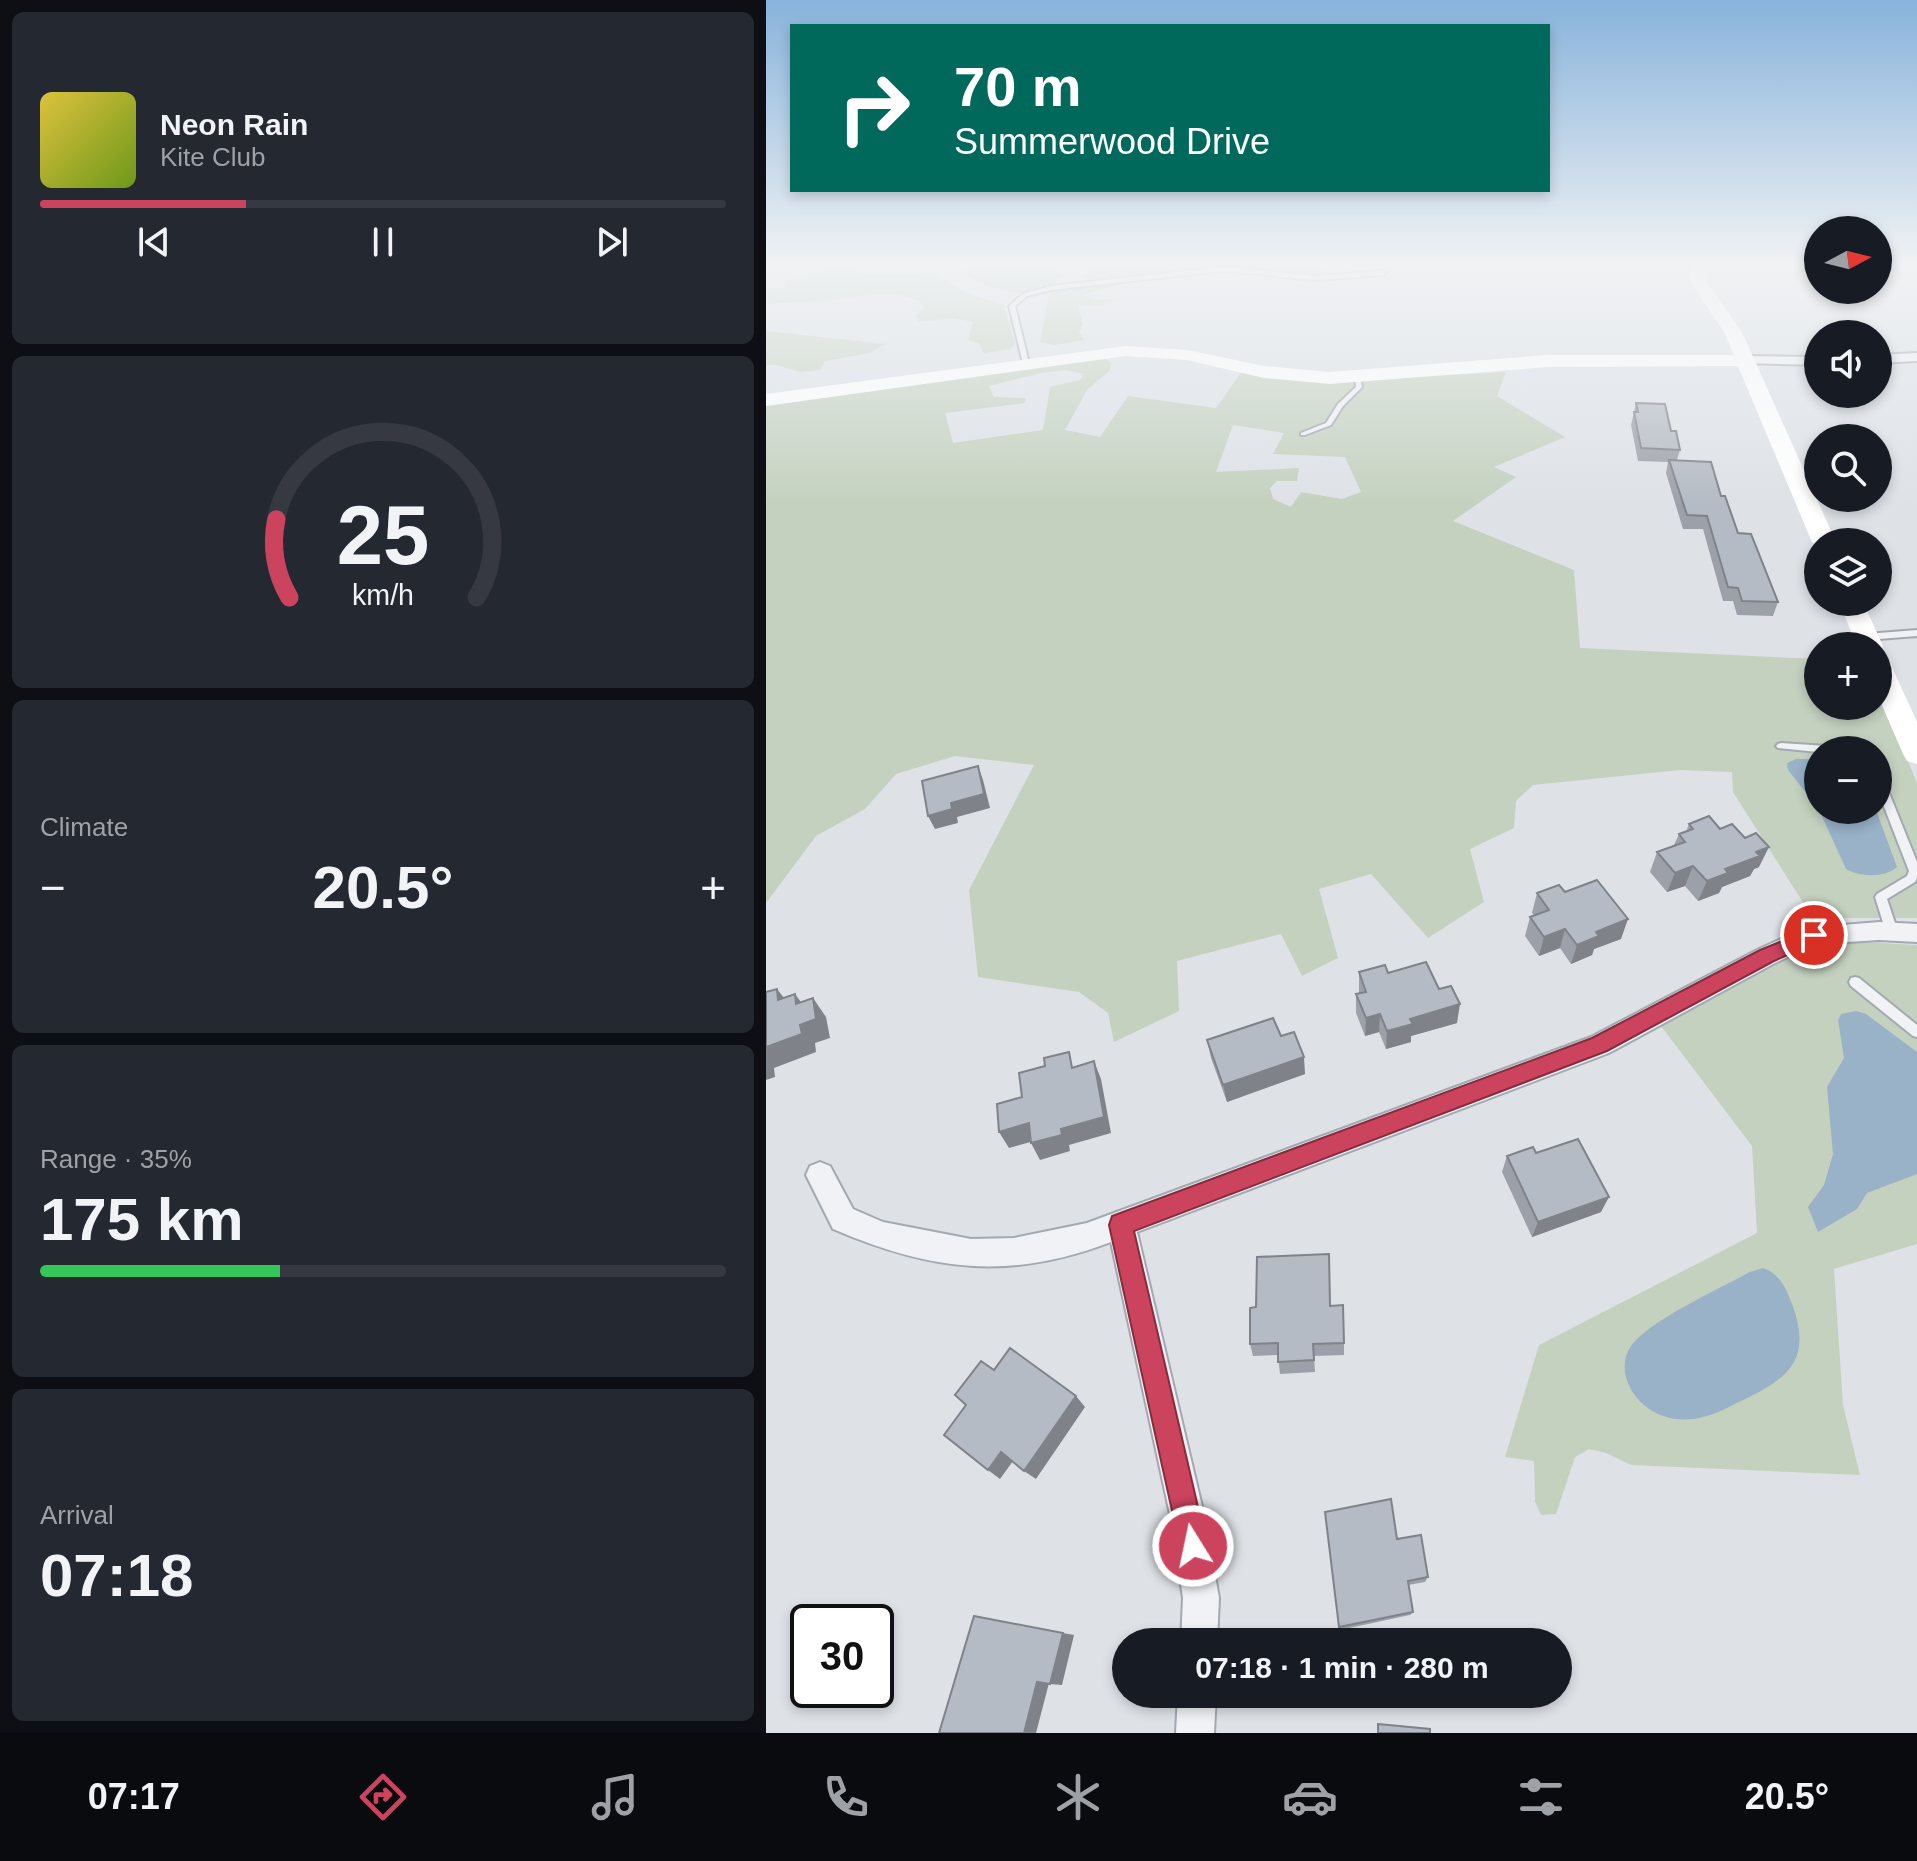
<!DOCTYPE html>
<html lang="en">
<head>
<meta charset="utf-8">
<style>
  :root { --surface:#171b24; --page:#242831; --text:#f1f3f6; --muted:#9ea1a6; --line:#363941; --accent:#cc435e }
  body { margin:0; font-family:Helvetica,sans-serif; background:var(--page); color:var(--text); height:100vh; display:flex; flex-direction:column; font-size:30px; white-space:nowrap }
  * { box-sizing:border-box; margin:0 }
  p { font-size:26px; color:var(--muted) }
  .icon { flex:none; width:44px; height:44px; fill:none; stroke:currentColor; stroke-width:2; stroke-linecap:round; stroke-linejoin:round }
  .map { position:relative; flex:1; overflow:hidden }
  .panel { display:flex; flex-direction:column; gap:12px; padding:12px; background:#0d0f14; width:766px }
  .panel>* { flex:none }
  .banner { position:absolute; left:24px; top:24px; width:760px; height:168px; border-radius:0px; box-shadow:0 4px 12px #0003; background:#00695c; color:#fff; overflow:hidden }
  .needle { width:52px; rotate:83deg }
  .tools { position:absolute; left:1038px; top:216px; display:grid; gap:16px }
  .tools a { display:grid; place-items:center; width:88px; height:88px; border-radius:50%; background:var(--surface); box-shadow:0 4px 12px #0003; font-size:40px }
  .speed { position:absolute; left:24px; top:1604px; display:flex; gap:16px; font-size:40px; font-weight:700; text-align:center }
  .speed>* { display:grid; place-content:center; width:104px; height:104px; border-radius:50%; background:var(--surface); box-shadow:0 4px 12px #0003; line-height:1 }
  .speed .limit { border:4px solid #111; border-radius:12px; background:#fff; color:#111 }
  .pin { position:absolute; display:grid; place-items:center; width:68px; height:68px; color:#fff; margin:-34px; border:4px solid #fff; border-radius:50%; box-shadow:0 2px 8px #0007 }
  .me { position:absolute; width:88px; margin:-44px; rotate:350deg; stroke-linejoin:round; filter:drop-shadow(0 0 6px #0008) }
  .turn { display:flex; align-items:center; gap:28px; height:168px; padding:0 32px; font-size:36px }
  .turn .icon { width:104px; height:104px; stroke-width:2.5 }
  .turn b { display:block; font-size:56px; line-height:68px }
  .big { font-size:60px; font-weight:700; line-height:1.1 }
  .panel .card { flex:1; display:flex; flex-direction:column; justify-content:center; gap:12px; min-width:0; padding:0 28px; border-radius:12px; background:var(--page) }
  .panel .dial { align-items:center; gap:0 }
  .dial svg { height:208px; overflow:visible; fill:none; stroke:var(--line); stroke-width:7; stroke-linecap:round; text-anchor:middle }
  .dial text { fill:var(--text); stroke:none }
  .song { display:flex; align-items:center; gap:24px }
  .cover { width:96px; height:96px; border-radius:12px; background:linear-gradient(135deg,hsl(50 70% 55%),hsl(80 70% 35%)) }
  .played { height:8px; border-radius:4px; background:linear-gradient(90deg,var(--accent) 30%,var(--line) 30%) }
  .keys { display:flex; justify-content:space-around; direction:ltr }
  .heat { display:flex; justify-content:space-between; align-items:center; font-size:44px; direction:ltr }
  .charge { height:12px; border-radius:6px; background:linear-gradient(90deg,#34c759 35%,var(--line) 0) }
  .trip { position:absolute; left:346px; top:1628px; width:460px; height:80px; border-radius:40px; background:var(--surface); box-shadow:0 4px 12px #0003; font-weight:700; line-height:80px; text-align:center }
  .tab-bar { display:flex; height:128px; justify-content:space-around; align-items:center; background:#090b0e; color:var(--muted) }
  .tab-bar .icon { width:56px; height:56px }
  .tab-bar .current { color:var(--accent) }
  .tab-bar b { font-size:36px; color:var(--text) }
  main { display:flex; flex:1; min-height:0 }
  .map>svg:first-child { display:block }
  .green { fill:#c4d1bf; fill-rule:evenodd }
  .water { fill:#99b2c7 }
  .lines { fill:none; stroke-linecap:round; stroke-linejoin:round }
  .lane-casing { stroke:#a3a9b1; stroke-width:4 }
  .street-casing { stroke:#a3a9b1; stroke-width:4 }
  .lane { fill:#f0f2f6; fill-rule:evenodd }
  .street { fill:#f0f2f6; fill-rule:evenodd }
  .secondary { fill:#fff; fill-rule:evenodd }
  .wall { fill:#9ca1a9 }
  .shaded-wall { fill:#7f8389 }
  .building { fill:#b5bbc4; stroke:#7f8389; stroke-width:2 }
  .route { fill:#cc435e; stroke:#852c3d; stroke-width:2 }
</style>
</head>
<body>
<main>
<section class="panel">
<div class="card">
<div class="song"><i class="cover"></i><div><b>Neon Rain</b><p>Kite Club</p></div></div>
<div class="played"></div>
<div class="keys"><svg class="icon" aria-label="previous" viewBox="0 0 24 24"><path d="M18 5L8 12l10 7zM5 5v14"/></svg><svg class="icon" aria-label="pause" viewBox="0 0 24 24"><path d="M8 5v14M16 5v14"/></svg><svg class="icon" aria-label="next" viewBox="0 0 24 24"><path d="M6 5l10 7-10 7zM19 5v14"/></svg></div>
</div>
<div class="card dial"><svg viewBox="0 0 100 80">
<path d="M14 69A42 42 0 1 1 86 69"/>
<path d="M14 69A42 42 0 0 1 9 39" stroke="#cc435e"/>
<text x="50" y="56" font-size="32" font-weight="700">25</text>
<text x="50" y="72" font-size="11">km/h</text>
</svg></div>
<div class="card"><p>Climate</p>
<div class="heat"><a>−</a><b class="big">20.5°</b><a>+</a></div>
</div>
<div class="card"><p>Range · 35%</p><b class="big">175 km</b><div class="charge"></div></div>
<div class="card"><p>Arrival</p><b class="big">07:18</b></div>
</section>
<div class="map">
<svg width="1151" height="1733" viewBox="0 0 1151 1733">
  <rect width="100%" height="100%" fill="#dee2e7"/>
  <path class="green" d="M67,263H94L87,278L95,274H155L168,271C187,290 212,297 237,304L249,343L245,349L217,353L214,344L202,340L207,322L188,318L153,322L150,315L157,308L154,301C121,287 96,297 63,300C42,303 21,302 0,304V288H18L20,282L61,270Z
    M210,263H282L280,267L298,274C272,306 224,291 195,272L210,268Z
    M333,263H553V268L565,275L461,267L328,280L315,278Z
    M347,283L355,284L316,295L326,299L355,300L337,302V306L312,305L317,324L313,332L318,340L288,345L274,342L284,291Z
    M0,331L120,344L104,353L59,361L54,370L34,372L10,365H0Z
    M335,357L346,363L343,371L321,390L299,430L334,437L362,396L450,408L476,371L552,382L740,372L731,396L799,437L728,467L750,477L687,521L808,570L814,648L1052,659V706H1112V689L1151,783V918H1047L967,792L966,772L914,770L767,785L750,801L748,828L704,849L718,902L662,938L605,874L553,889L572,958L536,976L515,934L411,961L413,1011L348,1042L342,1013L313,992L212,977L203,890L268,765L189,756L130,774L99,809L50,836L0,903V406ZM300,370L318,374L314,380L284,387L277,430L187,443L179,413L259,403L260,398L228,397L223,386L275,373ZM467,425L518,433L507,454L579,457L595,492L576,499L535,492L525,507L507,499L504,488L511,481H531L533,468L450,472ZM1052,750H1112V810H1052Z
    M1079,941L1151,945V1244L1068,1269L1077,1405L1094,1475L865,1465L840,1453L823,1449L809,1457L790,1514L775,1515L769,1501L768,1461L739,1457L773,1345L991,1233L986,1146L895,1026C949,998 1020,950 1079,941Z"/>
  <path class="water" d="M1030,759H1052V808L1022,770L1021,763Z
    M1053,810H1110L1131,867C1119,878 1093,877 1080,869Z
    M1090,1011L1100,1014L1151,1052V1174L1101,1193L1091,1209L1052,1232L1042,1207L1058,1185L1067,1154L1061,1087L1078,1058L1072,1020L1075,1014Z
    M997,1268C1014,1274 1020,1288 1026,1304C1047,1360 1022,1379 975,1401C964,1406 953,1413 941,1416C919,1423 896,1420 878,1405C862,1392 851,1366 865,1346C884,1320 953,1289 984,1272Z"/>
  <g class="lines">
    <g class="lane-casing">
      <path id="lane" d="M447,268H472L548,276L617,271L620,273L617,275L548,280L472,272H447L285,290L261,296L249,306L263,363L260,365L257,363L243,306L257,294L285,286Z
        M589,376L594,377L596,387L577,406L565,425L539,435H535V433L560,423L572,404L590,387Z
        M1151,630V636L1100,640L1096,637L1100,634Z
        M1015,743L1076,747L1081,750H1052V752L1012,748L1010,746L1012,744Z
        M1112,774L1117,778L1151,862V878L1149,882L1121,899L1132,932L1130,935H1122L1120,932L1109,897L1111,894L1141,876L1143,871L1112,791Z
        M1089,977L1093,978L1151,1025V1037L1147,1036L1085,986L1083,982L1085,978Z"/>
    </g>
    <g class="street-casing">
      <path id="street" d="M1151,353V361L1112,363V355Z
        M980,356L1052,357V365L976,363L974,360Z
        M1113,922L1151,924V942L1113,940L1050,944L1009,963L843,1053L371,1232L439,1519L453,1598L451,1642H415L417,1598L405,1519L345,1242C243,1281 165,1271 67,1229L40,1175L44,1166L54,1162L64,1166L87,1209L117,1222L205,1239L248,1238L321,1223L825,1037L993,949L1040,928Z
        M412,1694H450L448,1733H410Z"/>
    </g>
    <use href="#lane" class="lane"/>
    <use href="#street" class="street"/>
    <path class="secondary" d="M929,263H945L939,275L941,283L976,332L1070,542H1052V547L1046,542L972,366L782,367L564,384L498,378L421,360L360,356L0,406V394L360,346L421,350L498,366L564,372L782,355H968L958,332L925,283L923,275Z
      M1073,602H1097L1117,646L1113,652L1112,646H1091Z
      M1112,657L1121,659L1125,665L1151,722V764L1141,761L1137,754L1112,696Z"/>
  </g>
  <path class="wall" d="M870,403L905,431L914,450L911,460L955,496L972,533L1012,602L1007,616L971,615L967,601H957L937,529H917L900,473L902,462L872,461L865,425Z
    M923,824L954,829L993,867L988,869L984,876L956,887L953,893L932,901L919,886L901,892L884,872L891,852L908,845L913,834L920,832Z
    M799,892L855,939L828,949L826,955L805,964L794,948L773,956L759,936L764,917L768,915L766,913L771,893Z
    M593,972L622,973L673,989L691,1023L645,1036V1042L620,1049L613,1032L599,1036L590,1013V994H593Z
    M515,1036L539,1074L461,1102L445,1058L441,1040Z
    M770,1153L835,1212L766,1237L736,1172L741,1156Z
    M564,1306L578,1343V1355L548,1356L549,1372L514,1374L512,1355L487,1356L484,1344Z
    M559,1512L631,1539L662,1577L659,1582L642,1585L647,1612L644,1615L574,1630Z"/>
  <path class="shaded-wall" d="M212,766L217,780L224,808L191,817L192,823L169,829L162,816Z
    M1003,847L993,867L988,869L984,876L956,887L953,893L932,901L941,881L990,852Z
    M927,866L919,886L901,892L909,873Z
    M862,919L855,939L828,949L826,955L805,964L811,945L830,932Z
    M799,929L794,948L773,956L778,937Z
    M11,989L25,1007L12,1000Z
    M29,994L43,1013L47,998L60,1017L64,1038L49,1043L50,1052L8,1068L9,1077L0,1080V1047L30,1004Z
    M694,1004L691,1023L645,1036V1042L620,1049L621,1031L644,1019Z
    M614,1014L613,1032L599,1036L600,1018Z
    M538,1057L539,1074L461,1102L457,1085Z
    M328,1061L335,1079L345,1133L303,1145L304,1151L274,1160L265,1143L295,1129Z
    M263,1123L272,1140L243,1148L233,1132Z
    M843,1197L835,1212L766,1237L772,1222Z
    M310,1396L319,1407L270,1479L258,1471Z
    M235,1452L247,1461L234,1479L222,1470Z
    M297,1633L308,1635L296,1685L284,1684Z
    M271,1682L283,1683L270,1733H258Z"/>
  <path class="building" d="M870,403L899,404L905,431H910L914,450L875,448L868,412H872Z
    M903,460L945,462L955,496H959L972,533L985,534L1012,602L976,601L972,588L962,587L941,516L921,515Z
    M212,766L218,794L185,803L186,809L162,816L156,781Z
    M943,816L954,829L966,824L979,838L990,833L1003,847L990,852L994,856L959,869L962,873L941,881L927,866L909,873L891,852L919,842L913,834L927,829L923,824Z
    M831,880L862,919L830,932L833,936L811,945L799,929L778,937L764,917L783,910L771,893L793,885L799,892Z
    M660,962L673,989L685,986L694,1004L644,1019L647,1024L621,1031L614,1014L600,1018L590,994L600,992L593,972L619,965L622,973Z
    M11,989L12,1000L29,994L30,1004L47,998L50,1019L34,1025L36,1034L0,1047V992Z
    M507,1018L515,1036L528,1032L538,1057L457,1085L441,1040Z
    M303,1052L306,1068L328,1061L338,1117L295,1129L296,1135L265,1143L263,1123L233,1132L231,1104L256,1097L253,1073L279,1066L278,1058Z
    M812,1139L843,1197L772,1222L741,1156L767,1147L770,1153Z
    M563,1254L564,1306L577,1305L578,1343L547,1344L548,1360L512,1362V1343L484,1344V1308L490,1307L491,1257Z
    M244,1348L310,1396L258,1471L235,1452L222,1470L178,1435L200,1405L189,1395L215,1361L228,1370Z
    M625,1499L631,1539L655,1535L662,1577L642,1581L647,1612L573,1627L559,1512Z
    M208,1616L297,1633L284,1684L271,1682L258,1733H173Z
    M612,1724L664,1729V1733H612Z"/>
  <linearGradient id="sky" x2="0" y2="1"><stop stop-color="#88b3db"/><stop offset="0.52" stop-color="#f0f2f4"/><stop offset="1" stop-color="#f0f2f4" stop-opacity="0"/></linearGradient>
  <rect width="1151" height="506" fill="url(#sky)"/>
  <path class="route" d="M1048,928L1054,930L1057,935L1054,941L1008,961L841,1051L368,1231L441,1546L437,1556L427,1560L416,1556L343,1225L346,1216L826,1038L994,950Z"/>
</svg>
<div class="tools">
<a><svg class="needle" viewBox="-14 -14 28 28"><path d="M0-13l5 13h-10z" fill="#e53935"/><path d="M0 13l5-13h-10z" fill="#9ea1a6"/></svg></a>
<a><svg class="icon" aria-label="sound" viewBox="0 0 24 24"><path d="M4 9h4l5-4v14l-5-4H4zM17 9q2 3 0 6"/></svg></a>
<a><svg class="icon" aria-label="search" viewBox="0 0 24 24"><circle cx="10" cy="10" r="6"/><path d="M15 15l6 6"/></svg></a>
<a><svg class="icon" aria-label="layers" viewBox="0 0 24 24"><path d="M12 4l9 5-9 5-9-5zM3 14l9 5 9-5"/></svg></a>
<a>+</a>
<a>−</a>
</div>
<div class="speed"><div class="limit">30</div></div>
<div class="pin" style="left:1048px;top:935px;background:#d93025"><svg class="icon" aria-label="arrive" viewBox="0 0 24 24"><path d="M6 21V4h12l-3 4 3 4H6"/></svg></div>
<svg class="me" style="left:427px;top:1546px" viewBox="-20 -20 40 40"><circle r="17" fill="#cc435e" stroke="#fff" stroke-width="3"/><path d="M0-11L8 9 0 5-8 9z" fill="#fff"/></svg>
<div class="trip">07:18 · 1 min · 280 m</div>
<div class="banner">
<div class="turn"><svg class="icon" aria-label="right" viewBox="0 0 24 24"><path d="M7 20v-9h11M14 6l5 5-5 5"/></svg><div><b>70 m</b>Summerwood Drive</div></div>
</div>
</div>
</main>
<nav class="tab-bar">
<b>07:17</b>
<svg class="icon current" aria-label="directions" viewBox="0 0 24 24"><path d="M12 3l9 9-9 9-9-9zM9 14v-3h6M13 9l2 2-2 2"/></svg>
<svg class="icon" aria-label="music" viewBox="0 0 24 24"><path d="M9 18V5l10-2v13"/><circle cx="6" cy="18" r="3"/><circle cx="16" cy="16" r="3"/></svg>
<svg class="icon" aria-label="phone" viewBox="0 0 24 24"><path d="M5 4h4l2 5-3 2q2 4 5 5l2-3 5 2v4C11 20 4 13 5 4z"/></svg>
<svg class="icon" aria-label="climate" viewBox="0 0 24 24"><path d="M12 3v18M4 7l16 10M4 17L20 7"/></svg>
<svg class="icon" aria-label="car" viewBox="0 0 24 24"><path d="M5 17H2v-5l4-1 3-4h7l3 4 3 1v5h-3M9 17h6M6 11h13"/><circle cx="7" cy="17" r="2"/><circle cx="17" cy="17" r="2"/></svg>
<svg class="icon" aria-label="filters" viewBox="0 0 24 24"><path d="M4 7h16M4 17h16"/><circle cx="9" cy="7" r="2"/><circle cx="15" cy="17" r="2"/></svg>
<b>20.5°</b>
</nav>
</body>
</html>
